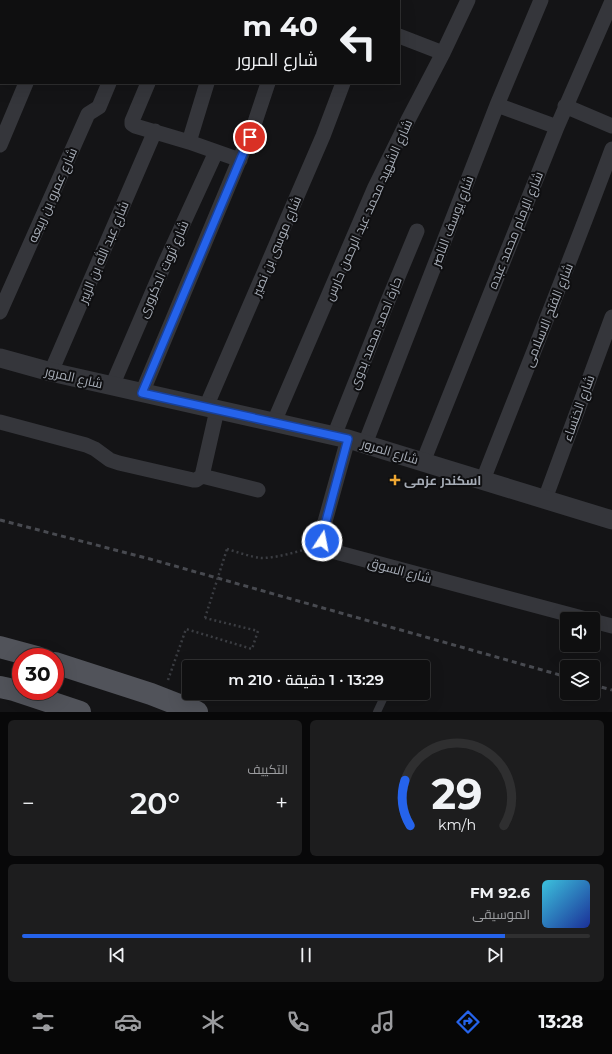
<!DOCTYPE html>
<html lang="ar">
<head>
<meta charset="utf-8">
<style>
  :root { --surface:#0f0f10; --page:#1d1d1e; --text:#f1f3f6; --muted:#9b9c9f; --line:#2f2f30; --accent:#2563eb }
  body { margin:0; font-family:Montserrat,Cairo,sans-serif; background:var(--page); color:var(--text); direction:rtl; height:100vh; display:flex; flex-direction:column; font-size:15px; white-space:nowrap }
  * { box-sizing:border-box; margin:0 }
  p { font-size:13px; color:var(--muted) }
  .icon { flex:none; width:22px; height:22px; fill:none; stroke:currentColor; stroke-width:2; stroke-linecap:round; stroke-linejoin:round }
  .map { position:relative; height:712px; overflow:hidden; direction:ltr }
  .drawer { display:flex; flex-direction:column; gap:8px; padding:8px; background:#080809; flex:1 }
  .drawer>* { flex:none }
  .top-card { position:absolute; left:0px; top:0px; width:400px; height:84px; box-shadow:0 4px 16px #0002,0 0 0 1px var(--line); direction:rtl; background:#0f0f10; color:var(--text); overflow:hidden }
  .buttons { position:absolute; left:560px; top:612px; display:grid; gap:8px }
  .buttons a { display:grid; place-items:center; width:40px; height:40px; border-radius:4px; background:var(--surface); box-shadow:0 4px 16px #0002,0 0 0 1px var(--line); font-size:20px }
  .speed { position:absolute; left:12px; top:648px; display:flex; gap:8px; font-size:20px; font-weight:700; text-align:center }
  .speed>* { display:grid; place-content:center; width:52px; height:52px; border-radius:50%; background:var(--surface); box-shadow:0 4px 16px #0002,0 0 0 1px var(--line); line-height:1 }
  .speed .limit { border:6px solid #d22; background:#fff; color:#111 }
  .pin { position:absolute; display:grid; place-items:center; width:34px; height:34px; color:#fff; margin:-17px; border:2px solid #fff; border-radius:50%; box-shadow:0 1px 4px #0007 }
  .me { position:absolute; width:44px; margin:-22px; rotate:11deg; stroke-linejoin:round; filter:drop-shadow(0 0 3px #0008) }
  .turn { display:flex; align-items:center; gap:14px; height:84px; padding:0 16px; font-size:18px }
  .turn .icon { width:52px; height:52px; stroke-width:2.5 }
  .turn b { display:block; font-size:28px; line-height:34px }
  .big { font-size:30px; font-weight:600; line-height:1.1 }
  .drawer .card { flex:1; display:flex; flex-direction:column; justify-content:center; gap:6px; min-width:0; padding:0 14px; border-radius:6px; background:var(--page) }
  .drawer .dial { align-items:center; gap:0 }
  .dial svg { height:104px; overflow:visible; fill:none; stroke:var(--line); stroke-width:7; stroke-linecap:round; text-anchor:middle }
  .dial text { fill:var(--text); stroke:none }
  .song { display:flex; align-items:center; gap:12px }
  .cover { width:48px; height:48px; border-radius:6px; background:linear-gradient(135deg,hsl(190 70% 55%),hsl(230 70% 35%)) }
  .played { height:4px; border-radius:2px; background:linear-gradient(90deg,var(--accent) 85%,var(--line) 85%) }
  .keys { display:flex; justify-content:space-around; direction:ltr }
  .heat { display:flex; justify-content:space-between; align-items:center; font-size:22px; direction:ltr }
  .drawer .tiles { flex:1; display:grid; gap:8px; grid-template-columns:1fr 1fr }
  .card:last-child { grid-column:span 2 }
  .trip { position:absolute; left:182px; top:660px; width:248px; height:40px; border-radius:4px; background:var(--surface); box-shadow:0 4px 16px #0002,0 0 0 1px var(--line); font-weight:600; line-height:40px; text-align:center; direction:rtl }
  .tabs { display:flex; height:64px; justify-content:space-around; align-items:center; background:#060606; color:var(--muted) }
  .tabs .icon { width:28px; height:28px }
  .tabs .current { color:var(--accent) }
  .tabs b { font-size:18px; color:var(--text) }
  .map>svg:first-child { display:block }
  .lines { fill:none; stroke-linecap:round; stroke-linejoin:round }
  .path { stroke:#3b3d42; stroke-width:2.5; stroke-dasharray:2 3; stroke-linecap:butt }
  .service { stroke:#35363b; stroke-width:8 }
  .minor { stroke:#35363b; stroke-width:15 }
  .tertiary { stroke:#35363b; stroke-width:19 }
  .primary { stroke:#51535a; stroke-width:22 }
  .rail { stroke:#484a50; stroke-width:3; stroke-dasharray:5 4; stroke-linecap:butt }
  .path-bridge { stroke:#3b3d42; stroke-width:2.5; stroke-dasharray:2 3; stroke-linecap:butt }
  .route-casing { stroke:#184099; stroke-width:10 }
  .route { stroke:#2563eb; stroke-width:7 }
  .poi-dot { fill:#efa833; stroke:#0f0f11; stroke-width:1.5 }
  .labels { text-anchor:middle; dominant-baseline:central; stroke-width:4; stroke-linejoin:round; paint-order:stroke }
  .street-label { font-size:13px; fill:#a6acb6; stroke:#0f0f11 }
  .poi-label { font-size:13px; font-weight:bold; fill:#a6acb6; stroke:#0f0f11; text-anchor:start }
</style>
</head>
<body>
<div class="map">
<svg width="612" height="712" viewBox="0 0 612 712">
  <rect width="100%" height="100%" fill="#141416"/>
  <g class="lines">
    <path class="path" d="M227,549C237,552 251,557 261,558C276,558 292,553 307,549
      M168,680L186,629L252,649L258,631L205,618"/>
    <path class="service" d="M377,712L384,697"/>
    <path class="minor" d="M61,1L62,0
      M144,1V0
      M181,1L182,0
      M232,1L233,0
      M297,1L298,0
      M376,1L377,0
      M399,36L443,53
      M148,83L132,121V124L135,126L189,142L240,160
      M497,105L557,127
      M565,106L612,126
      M189,142L207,83
      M0,145L26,83
      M0,312L88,114L99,107L109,83
      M51,372L155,131
      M112,386L165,263L216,152
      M142,393L254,125L268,83
      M206,407L323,136L343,83
      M0,422L86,445L95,449L110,460L119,463L193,480H196L202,476L217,410
      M274,422L375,187L408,120L443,53L468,0
      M334,436L385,308L417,231
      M348,439L321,536C321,542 323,546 328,550L586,619
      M365,444L497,105L541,0
      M423,462L557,127L612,1
      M202,476L258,490
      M483,480C526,370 571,260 612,149
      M545,499L612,317
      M593,621L612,626"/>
    <path class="tertiary" d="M0,358L51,372L348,439L612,520"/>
    <path class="primary" d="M0,647L37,657
      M55,663L151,694L197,712
      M0,687L14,690L80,712"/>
    <path class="rail" d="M0,520L150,559L567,677
      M593,685L612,690"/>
    <path class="path-bridge" d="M205,618L227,549"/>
  </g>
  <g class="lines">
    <g class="route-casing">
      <path id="route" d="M250,137L142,393L348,439L322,536V541"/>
    </g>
    <use href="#route" class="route"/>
  </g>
  <path class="poi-dot" d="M393 474h4v4h4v4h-4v4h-4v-4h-4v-4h4z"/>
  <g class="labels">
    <g class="street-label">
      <text transform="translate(52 195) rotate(-66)">شارع عمرو بن ربيعه</text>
      <text transform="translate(368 210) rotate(-66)">شارع الشهيد محمد عبد الرحمن حارس</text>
      <text transform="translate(452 221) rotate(-69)">شارع يوسف الناصر</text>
      <text transform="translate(515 230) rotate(-68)">شارع الإمام محمد عبده</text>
      <text transform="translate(276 246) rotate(-67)">شارع موسى بن نصير</text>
      <text transform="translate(103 252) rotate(-67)">شارع عبد الله بن الزبير</text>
      <text transform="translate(163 269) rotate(-66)">شارع ثروت الدكرورى</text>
      <text transform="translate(548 315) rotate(-68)">شارع الفتح الاسلامى</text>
      <text transform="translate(375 333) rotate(-68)">حارة احمد محمد بدوى</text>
      <text transform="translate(74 377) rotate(13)">شارع المرور</text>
      <text transform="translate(578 408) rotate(-70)">شارع الخنساء</text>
      <text transform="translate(390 451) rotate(17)">شارع المرور</text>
      <text transform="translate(400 570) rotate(15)">شارع السوق</text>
    </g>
    <g class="poi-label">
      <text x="404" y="480">اسكندر عزمى</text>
    </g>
  </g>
</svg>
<div class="buttons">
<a><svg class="icon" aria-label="sound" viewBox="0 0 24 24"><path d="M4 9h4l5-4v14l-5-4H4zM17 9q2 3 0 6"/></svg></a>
<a><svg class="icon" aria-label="layers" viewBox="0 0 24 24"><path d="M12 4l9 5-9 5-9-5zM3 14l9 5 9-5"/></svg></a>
</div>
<div class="speed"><div class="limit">30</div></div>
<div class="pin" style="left:250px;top:137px;background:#d93025"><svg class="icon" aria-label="arrive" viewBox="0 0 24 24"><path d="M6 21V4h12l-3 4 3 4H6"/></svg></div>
<svg class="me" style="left:322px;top:541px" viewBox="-20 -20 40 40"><circle r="17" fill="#2563eb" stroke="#fff" stroke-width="3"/><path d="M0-11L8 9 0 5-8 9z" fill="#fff"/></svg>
<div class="trip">13:29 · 1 دقيقة · 210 m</div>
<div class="top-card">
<div class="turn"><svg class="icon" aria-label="left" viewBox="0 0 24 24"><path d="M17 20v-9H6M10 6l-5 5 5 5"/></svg><div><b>40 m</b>شارع المرور</div></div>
</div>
</div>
<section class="drawer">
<div class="tiles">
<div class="card dial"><svg viewBox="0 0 100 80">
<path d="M14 69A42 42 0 1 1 86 69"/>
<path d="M14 69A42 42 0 0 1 10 34" stroke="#2563eb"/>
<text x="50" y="56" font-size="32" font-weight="700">29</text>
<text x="50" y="72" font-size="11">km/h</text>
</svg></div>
<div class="card"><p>التكييف</p>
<div class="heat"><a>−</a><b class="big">20°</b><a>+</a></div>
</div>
<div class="card">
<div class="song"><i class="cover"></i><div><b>92.6 FM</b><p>الموسيقى</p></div></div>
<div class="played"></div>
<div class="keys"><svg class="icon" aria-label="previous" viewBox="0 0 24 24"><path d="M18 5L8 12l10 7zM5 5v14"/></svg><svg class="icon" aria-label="pause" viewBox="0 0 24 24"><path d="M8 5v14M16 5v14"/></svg><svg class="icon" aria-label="next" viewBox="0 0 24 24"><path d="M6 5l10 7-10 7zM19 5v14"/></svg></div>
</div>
</div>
</section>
<nav class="tabs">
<b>13:28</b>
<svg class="icon current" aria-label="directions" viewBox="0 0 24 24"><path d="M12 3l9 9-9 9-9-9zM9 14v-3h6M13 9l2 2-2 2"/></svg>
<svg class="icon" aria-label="music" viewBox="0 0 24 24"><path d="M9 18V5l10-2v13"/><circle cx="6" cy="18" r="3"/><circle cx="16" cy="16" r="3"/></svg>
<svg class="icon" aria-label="phone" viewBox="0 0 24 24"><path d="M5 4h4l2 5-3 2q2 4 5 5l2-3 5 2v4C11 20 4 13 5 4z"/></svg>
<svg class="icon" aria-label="climate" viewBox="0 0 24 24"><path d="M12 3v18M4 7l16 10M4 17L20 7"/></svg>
<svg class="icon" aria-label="car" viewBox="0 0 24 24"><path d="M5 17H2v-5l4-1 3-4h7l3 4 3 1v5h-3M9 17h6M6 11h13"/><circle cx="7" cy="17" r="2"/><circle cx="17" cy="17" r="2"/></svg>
<svg class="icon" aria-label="filters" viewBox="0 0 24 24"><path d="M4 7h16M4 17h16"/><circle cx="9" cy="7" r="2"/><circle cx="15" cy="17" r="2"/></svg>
</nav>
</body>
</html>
